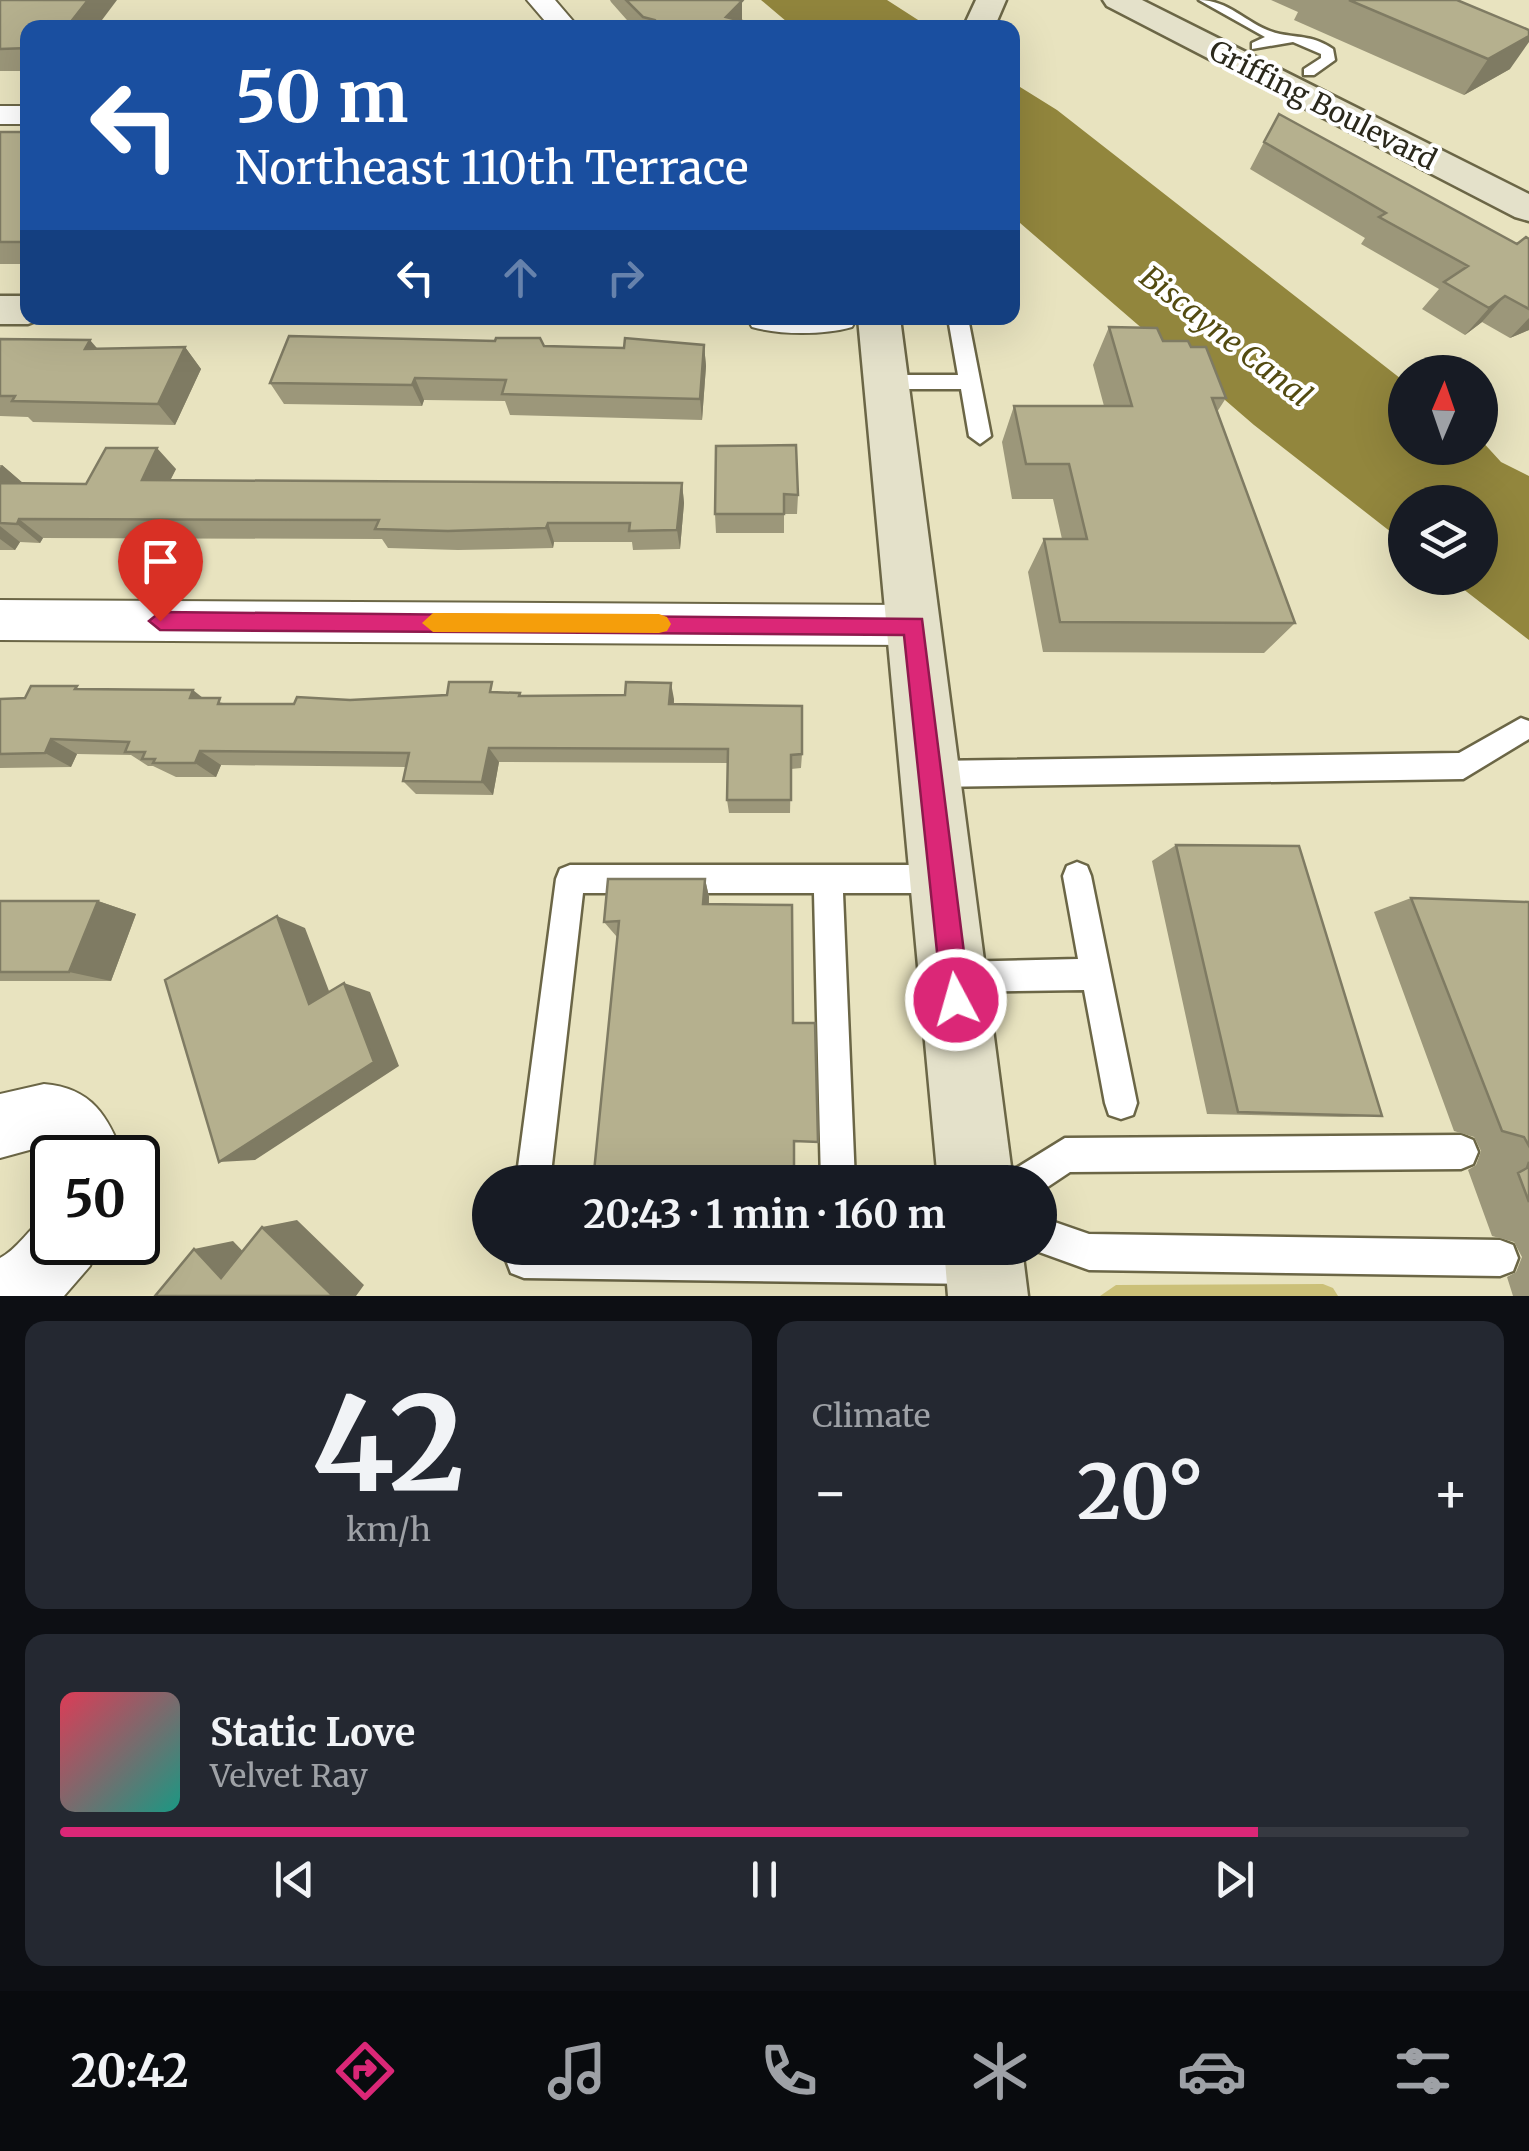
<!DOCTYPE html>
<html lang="en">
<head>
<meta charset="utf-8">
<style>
  :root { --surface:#171b24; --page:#242831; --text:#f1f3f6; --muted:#9ea1a6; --line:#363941; --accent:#db2777 }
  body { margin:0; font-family:Merriweather,serif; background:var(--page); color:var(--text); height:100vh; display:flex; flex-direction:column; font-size:38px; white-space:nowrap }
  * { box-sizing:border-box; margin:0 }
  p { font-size:32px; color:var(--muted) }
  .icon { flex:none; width:55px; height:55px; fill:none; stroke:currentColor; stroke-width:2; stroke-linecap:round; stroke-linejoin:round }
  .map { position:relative; height:1296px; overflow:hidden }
  .drawer { display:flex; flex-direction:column; gap:25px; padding:25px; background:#0d0f14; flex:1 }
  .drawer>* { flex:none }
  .banner { position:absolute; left:20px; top:20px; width:1000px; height:305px; border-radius:20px; box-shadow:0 10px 40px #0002; background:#1a4fa0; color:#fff; overflow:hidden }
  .needle { width:65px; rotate:2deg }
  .tools { position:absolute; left:1388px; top:355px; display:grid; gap:20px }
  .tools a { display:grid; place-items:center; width:110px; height:110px; border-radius:50%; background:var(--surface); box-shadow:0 10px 40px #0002; font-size:50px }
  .speed { position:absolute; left:30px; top:1135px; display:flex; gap:20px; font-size:50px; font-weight:700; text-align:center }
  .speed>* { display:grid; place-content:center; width:130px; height:130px; border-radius:50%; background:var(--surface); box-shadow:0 10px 40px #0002; line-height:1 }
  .speed .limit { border:5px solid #111; border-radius:15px; background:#fff; color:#111 }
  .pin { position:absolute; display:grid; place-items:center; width:85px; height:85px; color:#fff; margin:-102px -42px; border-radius:50% 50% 50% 0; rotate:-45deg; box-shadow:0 0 10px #0007 }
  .pin .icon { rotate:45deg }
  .me { position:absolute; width:110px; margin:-55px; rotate:354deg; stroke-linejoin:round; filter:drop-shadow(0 0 8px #0008) }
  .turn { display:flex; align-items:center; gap:35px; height:210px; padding:0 50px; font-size:45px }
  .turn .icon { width:130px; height:130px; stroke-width:2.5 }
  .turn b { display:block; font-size:70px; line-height:85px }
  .lanes { display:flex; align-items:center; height:95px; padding:0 50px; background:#0003; justify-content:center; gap:50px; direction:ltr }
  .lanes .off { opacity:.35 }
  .big { font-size:75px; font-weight:700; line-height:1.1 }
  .drawer .card { flex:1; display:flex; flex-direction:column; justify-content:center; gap:15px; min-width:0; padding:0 35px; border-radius:20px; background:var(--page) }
  .drawer .dial { align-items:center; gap:0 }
  .dial b { font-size:130px; line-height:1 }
  .song { display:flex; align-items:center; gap:30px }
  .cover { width:120px; height:120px; border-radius:15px; background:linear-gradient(135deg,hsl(350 70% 55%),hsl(170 70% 35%)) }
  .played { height:10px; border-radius:5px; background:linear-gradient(90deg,var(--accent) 85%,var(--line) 85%) }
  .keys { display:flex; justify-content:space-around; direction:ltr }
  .heat { display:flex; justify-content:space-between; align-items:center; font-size:55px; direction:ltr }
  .drawer .tiles { flex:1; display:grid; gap:25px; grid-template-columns:1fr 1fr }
  .card:last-child { grid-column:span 2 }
  .trip { position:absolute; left:472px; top:1165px; width:585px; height:100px; border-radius:50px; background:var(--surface); box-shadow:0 10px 40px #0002; font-weight:700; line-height:100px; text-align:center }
  .menu { display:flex; height:160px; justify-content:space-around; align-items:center; background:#090b0e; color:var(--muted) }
  .menu .icon { width:70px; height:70px }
  .menu .selected { color:var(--accent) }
  .menu b { font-size:45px; color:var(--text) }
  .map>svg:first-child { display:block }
  .green { fill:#cbc078 }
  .water { fill:#92863d }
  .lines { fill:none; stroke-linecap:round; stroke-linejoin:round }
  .lane-casing { stroke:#6b6646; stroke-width:5 }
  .street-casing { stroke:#6b6646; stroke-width:4 }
  .secondary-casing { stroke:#6b6646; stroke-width:5 }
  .lane { fill:#fff; fill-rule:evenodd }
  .street { fill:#fff; fill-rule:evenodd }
  .secondary { fill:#e4e1ca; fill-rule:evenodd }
  .wall { fill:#9c977a }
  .shaded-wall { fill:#7f7b63 }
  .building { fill:#b5b08e; stroke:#7f7b63; stroke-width:2.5 }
  .route { fill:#db2777; stroke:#8e194d; stroke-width:2.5 }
  .slow { fill:#f59e0b }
  .labels { text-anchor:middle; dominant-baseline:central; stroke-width:8; stroke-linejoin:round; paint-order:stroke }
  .far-street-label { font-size:28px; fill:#2b291c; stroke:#fff }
  .far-water-label { font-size:30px; font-style:italic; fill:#534b11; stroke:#fff }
</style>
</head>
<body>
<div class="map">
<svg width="1529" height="1296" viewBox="0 0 1529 1296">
  <rect width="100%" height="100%" fill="#e8e3bf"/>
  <path class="green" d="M1323,1284L1333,1288L1338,1296H1100L1116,1285Z"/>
  <path class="water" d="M761,0H887L929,27H793Z
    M1012,82L1057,110L1405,382V448H1480V439L1501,462L1529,476V640L1449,578H1480V502H1405V543L1254,425L1013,217Z"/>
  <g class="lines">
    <g class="lane-casing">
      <path id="lane" d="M1199,0C1231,0 1250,28 1280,34C1301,38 1314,36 1333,49L1335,60L1314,75H1304V69L1321,58V54L1293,42L1252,49V43L1265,37Z
        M948,318H968L991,436L980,444L969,436L961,389H887L877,382L887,375H958Z
        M1521,718L1529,721V739L1463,779L931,787L921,783L917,774L921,765L931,761L1459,753Z
        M1077,862L1087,866L1091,876L1137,1103L1133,1115L1121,1119L1109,1115L1105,1103L1084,990L956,992L945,988L941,977L945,966L956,962L1078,959L1063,876L1067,866Z
        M570,865H942L952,869L956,879L952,889L942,893H843L855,1182H821L814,893H583L550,1182H516L556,879L560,869Z
        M1461,1135L1473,1140L1478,1152L1473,1164L1461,1169L1070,1172L1040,1192V1182H1008L1013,1170L1065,1138Z
        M1040,1217L1089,1234L1500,1240L1513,1245L1518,1258L1513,1271L1500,1276L1089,1270L1028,1248H1040Z
        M507,1248H977L990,1253L995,1266L990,1279L977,1284L524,1278L511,1273L506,1260Z"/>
    </g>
    <g class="street-casing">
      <path id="street" d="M527,0H555L579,28H551Z
        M0,106H28V124H0Z
        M747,318H857L852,327C824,335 780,335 752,327Z
        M0,600L914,605L931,611L937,625L931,639L914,645L0,640Z
        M44,1084C92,1088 108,1116 124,1158H59L50,1147L44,1146L0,1158V1094Z
        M52,1214V1242H99L90,1266L64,1296H0V1258C21,1247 31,1223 52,1214Z"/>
    </g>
    <g class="secondary-casing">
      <path id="secondary" d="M976,0H1006L994,28H963Z
        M1103,0H1142L1529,194V221L1515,217L1107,6Z
        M0,296H28V318H44L28,324H0Z
        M858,318H900L1013,1182H938Z
        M944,1248H1022L1028,1296H948Z"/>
    </g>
    <use href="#lane" class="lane"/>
    <use href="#street" class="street"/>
    <use href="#secondary" class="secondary"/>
  </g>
  <path class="wall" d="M0,0L28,28V71H0Z
    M610,0H738L742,21L758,28H634L611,2Z
    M1271,0H1457L1510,69L1464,95L1294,20L1298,12Z
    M0,132H28V264H0Z
    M1264,142L1517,244L1529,239V330L1510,338L1482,322L1465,335L1422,309L1439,289L1361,244L1365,238L1250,169Z
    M1109,327L1191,347L1226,398L1217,412L1295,623L1264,653L1043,652L1028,572L1044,539H1062L1053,499H1012L1002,442L1014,406H1104L1093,365Z
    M0,339L98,349L185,347L201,369L175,425L33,422L28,417L0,416Z
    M704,345L706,366L702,420L510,415L505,401L424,400L422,406L284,404L270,383L544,346L624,348Z
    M716,446L798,495L797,514H784V533H716L715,514Z
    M0,465H2L23,483L86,484L176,469L170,480L682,483L684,503L680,549L633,550L632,542H554L553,548L458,550L388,548L382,539L43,538L40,543L20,542L15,550H0Z
    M82,689L202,698L227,704H294L498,692L522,696L674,699V704L802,754L801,768L791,769L790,813H729L727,800L728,763L499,762L493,795L416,794L403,781L406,767L221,765L216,777H176L153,766H148L131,755L77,754L71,767L0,768V699L25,698Z
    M1176,845L1382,1116L1342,1117L1207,1114L1152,861Z
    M705,879L709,897V904L794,1141L604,922Z
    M1411,898L1529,902V1296H1513L1507,1277L1516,1272L1522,1257L1514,1242L1492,1236L1468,1170L1476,1165L1481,1151L1474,1137L1454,1131L1374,912Z
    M0,901H98L136,914L111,981H0Z"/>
  <path class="shaded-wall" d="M88,0H117L96,28H66Z
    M742,1V22L726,17Z
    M1529,36V42L1510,69L1464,95L1488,59Z
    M1505,296L1482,322L1465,335L1489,308Z
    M1529,318V330L1510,338Z
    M90,340L109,362L85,349Z
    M704,345L706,366L702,420L700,399Z
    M185,347L201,369L175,425L158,404Z
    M415,378L424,400L422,406L412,385Z
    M157,448L176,469L161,499L142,480Z
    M2,465L25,485L0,491V468Z
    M682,483L684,503L680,549L677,530Z
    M19,519L43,538L40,543L17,524Z
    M548,523L554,542L553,548L546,528Z
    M0,526L20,542L15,550L0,539Z
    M671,683L674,699L673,720L669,704Z
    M193,690L213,706L190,698Z
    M51,739L77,754L71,767L45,753Z
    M489,748L499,762L493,795L482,782Z
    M200,751L221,765L216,777L195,763Z
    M705,879L709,897L708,921L703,904Z
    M98,901L136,914L111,981L69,972Z
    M277,916L305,928L337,1012L309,1004Z
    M344,983L370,992L399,1066L255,1160L219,1162Z
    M297,1220L364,1285L356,1296H333L262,1227Z
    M233,1241L259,1268L221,1278L194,1249Z"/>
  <path class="building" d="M0,0H88L66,28H28V48L0,49Z
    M626,0H738L742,1L726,17L754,24L758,28H662L655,20L643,17Z
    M1349,0H1457L1529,30V36L1488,59Z
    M1279,114L1517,244L1526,237L1529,239V309L1505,296L1489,308L1444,282L1468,266L1379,217L1386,213L1264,142Z
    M0,132H28V242H0Z
    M1109,327L1157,328L1163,341H1188L1191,347H1206L1226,398H1212L1295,623L1060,622L1044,539H1087L1069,464H1026L1014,406H1132Z
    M289,336L495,341L496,338H540L544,346L624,348L625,338L704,345L700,399L502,394L506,380L415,378L412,385L270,383Z
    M0,339L90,340L85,349L185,347L158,404L12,401L15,396H0Z
    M796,445L798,495L784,494V514H715L716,446Z
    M106,448H157L142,480L682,483L677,530L629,531L630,523H548L546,528L448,531L375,529L379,520L19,519L17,524L0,523V483L86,484Z
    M449,682H492L490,692L520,693L519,696L625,695L626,682L671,683L669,704L802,706V754L791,755V800H727L728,749L489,748L482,782L403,781L409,753L200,751L195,763H153L155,759H142L145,752H125L129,742L51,739L45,753L0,754V699L25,698L31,686H77L75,689L193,690L190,698H220L218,704H294L297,697L350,700L447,695Z
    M1176,845L1299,846L1382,1116L1238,1112Z
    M608,879H705L703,904L792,905L793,1023H815L818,1142L794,1141V1182H593L619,921L604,922Z
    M1411,898L1529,902V1146L1524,1137L1502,1131Z
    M0,901H98L69,972H0Z
    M277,916L309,1004L344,983L374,1062L219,1162L165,980Z
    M1529,1162V1202L1518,1173L1527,1168Z
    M262,1227L333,1296H155L194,1249L221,1278Z"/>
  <path class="route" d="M160,612L922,619L970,1000L966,1010L956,1014L946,1010L942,1000L904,635L160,630L149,621Z"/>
  <path class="slow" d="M433,613L659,614L667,617L671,624L667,631L659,633L433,632L422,623Z"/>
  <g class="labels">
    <g class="far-street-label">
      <text transform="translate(1323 105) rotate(27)">Griffing Boulevard</text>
    </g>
    <g class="far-water-label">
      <text transform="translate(1226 336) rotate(38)">Biscayne Canal</text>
    </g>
  </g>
</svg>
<div class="tools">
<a><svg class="needle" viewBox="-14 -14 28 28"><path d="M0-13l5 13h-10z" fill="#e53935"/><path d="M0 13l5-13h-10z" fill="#9ea1a6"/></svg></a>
<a><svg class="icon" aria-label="layers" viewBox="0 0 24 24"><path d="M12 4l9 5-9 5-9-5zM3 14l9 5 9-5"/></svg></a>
</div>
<div class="speed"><div class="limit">50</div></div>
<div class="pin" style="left:160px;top:621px;background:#d93025"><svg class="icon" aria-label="arrive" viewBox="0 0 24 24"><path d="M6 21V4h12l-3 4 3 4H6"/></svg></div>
<svg class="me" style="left:956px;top:1000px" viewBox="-20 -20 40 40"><circle r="17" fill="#db2777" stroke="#fff" stroke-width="3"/><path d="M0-11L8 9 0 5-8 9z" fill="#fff"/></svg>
<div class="trip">20:43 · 1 min · 160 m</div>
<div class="banner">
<div class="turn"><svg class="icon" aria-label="left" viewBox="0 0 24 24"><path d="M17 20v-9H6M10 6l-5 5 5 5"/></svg><div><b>50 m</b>Northeast 110th Terrace</div></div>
<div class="lanes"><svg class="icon" aria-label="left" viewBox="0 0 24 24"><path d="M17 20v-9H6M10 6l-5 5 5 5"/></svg><svg class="icon off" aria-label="ahead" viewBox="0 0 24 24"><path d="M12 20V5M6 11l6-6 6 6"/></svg><svg class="icon off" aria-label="right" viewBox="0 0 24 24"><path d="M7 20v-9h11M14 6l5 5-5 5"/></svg></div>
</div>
</div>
<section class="drawer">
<div class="tiles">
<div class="card dial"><b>42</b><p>km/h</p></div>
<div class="card"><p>Climate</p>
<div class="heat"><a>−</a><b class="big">20°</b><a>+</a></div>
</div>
<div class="card">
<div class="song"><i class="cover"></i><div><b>Static Love</b><p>Velvet Ray</p></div></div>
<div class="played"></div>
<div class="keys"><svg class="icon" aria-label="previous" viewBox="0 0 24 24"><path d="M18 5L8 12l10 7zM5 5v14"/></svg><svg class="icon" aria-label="pause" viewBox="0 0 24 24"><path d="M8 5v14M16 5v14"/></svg><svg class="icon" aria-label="next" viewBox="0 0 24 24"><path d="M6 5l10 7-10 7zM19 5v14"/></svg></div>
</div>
</div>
</section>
<nav class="menu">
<b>20:42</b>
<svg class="icon selected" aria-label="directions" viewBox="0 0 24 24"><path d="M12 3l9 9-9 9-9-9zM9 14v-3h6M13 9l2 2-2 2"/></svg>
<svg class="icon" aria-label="music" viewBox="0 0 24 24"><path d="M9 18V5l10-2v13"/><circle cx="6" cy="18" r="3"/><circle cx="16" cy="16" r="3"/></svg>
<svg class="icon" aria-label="phone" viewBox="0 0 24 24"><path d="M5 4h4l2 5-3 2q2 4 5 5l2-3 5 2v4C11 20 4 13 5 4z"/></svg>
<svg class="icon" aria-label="climate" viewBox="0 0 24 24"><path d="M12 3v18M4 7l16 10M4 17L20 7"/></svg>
<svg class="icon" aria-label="car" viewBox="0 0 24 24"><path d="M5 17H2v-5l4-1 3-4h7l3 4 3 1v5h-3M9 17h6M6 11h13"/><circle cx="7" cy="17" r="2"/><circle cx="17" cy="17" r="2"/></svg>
<svg class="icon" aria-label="filters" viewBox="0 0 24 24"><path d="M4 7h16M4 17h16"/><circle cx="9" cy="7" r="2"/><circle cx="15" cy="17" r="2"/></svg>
</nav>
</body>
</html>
